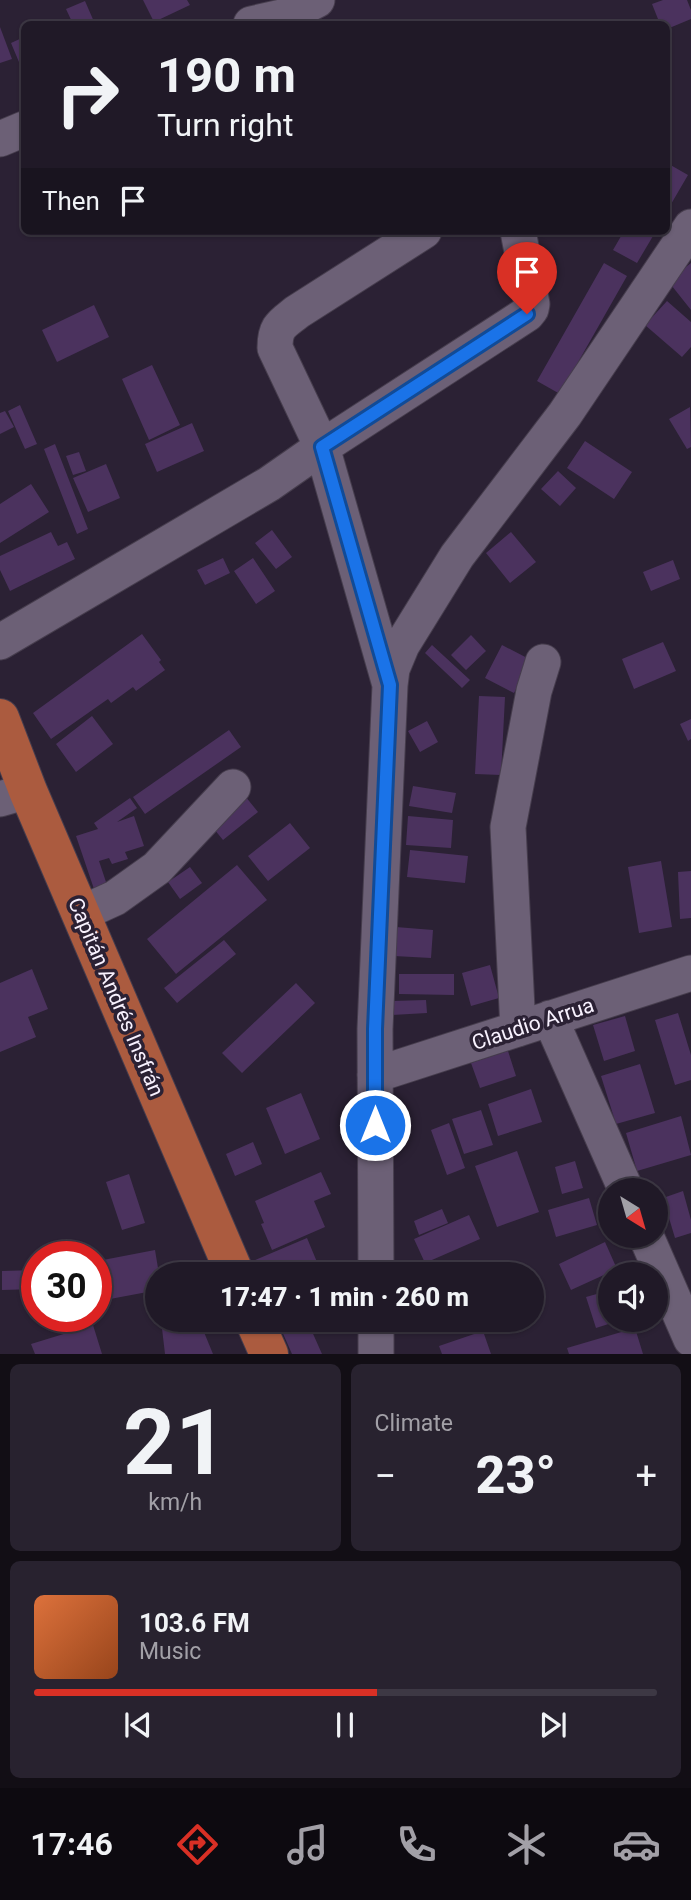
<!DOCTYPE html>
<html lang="en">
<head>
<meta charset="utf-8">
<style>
  :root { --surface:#201927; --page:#28222f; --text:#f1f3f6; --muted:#a2a0a7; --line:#3d3844; --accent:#d93025 }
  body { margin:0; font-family:Roboto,sans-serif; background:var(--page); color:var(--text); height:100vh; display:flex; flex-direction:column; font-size:26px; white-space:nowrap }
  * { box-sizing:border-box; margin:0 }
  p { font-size:23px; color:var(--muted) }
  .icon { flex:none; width:38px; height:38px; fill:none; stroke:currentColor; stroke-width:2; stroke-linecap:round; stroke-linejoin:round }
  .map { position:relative; height:1354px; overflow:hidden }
  .drawer { display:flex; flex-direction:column; gap:10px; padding:10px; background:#120e15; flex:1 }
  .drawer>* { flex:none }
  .guide { position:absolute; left:21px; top:21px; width:649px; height:214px; border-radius:10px; box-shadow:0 2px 5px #0004,0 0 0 2px var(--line); background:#201927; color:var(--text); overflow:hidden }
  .needle { width:46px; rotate:143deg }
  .fabs { position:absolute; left:598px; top:1178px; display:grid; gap:14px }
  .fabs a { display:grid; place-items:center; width:70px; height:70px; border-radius:50%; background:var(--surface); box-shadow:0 2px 5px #0004,0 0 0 2px var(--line); font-size:35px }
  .speed { position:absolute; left:21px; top:1241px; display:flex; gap:14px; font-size:35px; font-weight:700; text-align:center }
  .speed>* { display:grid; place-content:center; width:91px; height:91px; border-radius:50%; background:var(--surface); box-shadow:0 2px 5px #0004,0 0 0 2px var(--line); line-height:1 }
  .speed .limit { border:10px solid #d22; background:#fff; color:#111 }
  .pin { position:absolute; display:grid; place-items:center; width:60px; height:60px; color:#fff; margin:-72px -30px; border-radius:50% 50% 50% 0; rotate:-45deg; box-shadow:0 0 7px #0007 }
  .pin .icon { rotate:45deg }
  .me { position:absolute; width:77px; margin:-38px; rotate:0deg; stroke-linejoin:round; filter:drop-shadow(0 0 5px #0008) }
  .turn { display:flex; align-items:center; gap:24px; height:147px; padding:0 21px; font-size:32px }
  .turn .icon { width:91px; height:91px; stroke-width:2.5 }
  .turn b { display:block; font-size:49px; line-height:60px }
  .then { display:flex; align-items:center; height:66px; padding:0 21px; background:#0003; gap:14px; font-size:26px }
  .big { font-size:52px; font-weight:800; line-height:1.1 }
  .drawer .card { flex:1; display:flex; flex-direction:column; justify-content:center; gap:10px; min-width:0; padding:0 24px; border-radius:10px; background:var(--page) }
  .drawer .dial { align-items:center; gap:0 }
  .dial b { font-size:91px; line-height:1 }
  .song { display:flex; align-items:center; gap:21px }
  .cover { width:84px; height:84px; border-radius:10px; background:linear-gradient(135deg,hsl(20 70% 55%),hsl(20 70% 35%)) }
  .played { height:7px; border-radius:4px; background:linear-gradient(90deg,var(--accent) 55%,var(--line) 55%) }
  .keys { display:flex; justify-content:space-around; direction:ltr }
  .heat { display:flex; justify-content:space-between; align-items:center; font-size:38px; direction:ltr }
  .drawer .tiles { flex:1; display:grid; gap:10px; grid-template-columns:1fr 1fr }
  .card:last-child { grid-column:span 2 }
  .trip { position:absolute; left:145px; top:1262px; width:399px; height:70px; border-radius:35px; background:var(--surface); box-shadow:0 2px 5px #0004,0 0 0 2px var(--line); font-weight:800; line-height:70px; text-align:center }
  .tab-bar { display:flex; height:112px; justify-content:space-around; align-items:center; background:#0d0a10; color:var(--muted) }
  .tab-bar .icon { width:49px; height:49px }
  .tab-bar .selected { color:var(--accent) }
  .tab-bar b { font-size:32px; color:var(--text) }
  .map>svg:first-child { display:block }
  .building { fill:#4b325e }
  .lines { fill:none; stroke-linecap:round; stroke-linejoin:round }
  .minor-casing { stroke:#463d4d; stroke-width:37 }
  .major-casing { stroke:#463d4d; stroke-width:40 }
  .minor { stroke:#6c6076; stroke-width:35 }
  .major { stroke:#ab5b3f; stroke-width:38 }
  .route-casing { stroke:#114b97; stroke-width:18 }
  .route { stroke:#1a73e8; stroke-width:12 }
  .labels { text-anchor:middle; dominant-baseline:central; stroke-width:7; stroke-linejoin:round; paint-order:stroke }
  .street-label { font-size:21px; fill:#f8f1fe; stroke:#2b2134 }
</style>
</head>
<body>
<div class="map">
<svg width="691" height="1354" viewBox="0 0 691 1354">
  <rect width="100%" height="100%" fill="#2b2134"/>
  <path class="building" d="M143,0H187L190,5L154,22Z
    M663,0H687L691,10V19L667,29V24H660L652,4Z
    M85,1L95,24H73L66,9Z
    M0,27L12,59L0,63Z
    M24,37V74L11,43Z
    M667,163L688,175L667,211Z
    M624,231H656L637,263L613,250Z
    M604,263L627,276L560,394L537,381Z
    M691,263V310L668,281Z
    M667,301L691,322V347L682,357L645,325Z
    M94,305L109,337L57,362L42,330Z
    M152,365L180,425L149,440L122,379Z
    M20,405L37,444L25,449L8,411Z
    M690,407L691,447L687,449L669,419Z
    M5,411L14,427L0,434V413Z
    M192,423L204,451L157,472L145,444Z
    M585,441L632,472L614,499L567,468Z
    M55,444L88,529L77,534L44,449Z
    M79,452L86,471L73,475L66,456Z
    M106,464L120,498L88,512L73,478Z
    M558,471L576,488L560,506L541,489Z
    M31,484L49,512L0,543V504Z
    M272,530L292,557L276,569L255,543Z
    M51,532L58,546L67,542L75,559L10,591L0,570V556Z
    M511,532L536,562L510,583L486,553Z
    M223,558L230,573L205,585L197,570Z
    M253,558L275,591L256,604L234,571Z
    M673,560L680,579L651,591L643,572Z
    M142,634L161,660L159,662L165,670L136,691L133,687L111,703L108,699L51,739L33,713Z
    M471,635L486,651L466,670L451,655Z
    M663,642L676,671L634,689L622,659Z
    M432,645L470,680L462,688L425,653Z
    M502,645L531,660L514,693L485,678Z
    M479,696L505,697L501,775L475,774Z
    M92,716L113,744L76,772L56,744Z
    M691,719V739L688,741L680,724Z
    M427,721L438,742L420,752L408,731Z
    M229,730L241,747L145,814L133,797Z
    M413,786L456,793L452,813L409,806Z
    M245,796L258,812L223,840L210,824Z
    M130,798L137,808L117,822L134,816L144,846L125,852L128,859L112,864L109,858L99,861L107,885L94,889L76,836L98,829L94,823Z
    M408,816L453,820L451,848L406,845Z
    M290,823L310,848L268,881L248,856Z
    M410,850L468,856L465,883L407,877Z
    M661,861L672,927L639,933L628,867Z
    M237,865L267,900L176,974L147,939Z
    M190,867L202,883L180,899L168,882Z
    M691,871V918L680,919L678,872Z
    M396,927L433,930L431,958L394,956Z
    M224,940L236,954L177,1003L164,988Z
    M490,965L499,998L471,1006L462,973Z
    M32,969L48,1009L28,1017L36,1037L0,1052V983Z
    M399,974H454V995L399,994Z
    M296,983L315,1003L242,1073L222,1053Z
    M426,1000L427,1013L392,1015V1001Z
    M678,1013L691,1055V1080L675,1085L655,1020Z
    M625,1016L635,1051L604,1061L593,1025Z
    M508,1051L516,1076L480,1088L471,1063Z
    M640,1064L655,1113L616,1124L601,1076Z
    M531,1089L542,1122L498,1136L488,1104Z
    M301,1093L320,1139L285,1154L266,1108Z
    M481,1110L493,1145L464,1154L452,1119Z
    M681,1116L691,1155L637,1171L626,1133Z
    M449,1123L465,1168L447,1175L431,1130Z
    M253,1142L262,1164L235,1176L226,1154Z
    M517,1151L539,1212L497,1227L475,1166Z
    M575,1161L583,1188L562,1194L555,1167Z
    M321,1172L331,1194L314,1201L325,1227L272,1250L261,1224L264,1223L255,1201Z
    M129,1174L145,1223L122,1230L106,1182Z
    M683,1191L691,1220V1233L675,1238L663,1198Z
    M589,1198L597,1225L556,1237L548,1210Z
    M442,1209L448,1223L419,1235L414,1221Z
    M469,1215L480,1239L425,1263L414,1239Z
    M307,1238L322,1274H258L253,1261Z
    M605,1242L617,1269L571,1290L559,1264Z
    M155,1250L159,1274H158V1290L110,1299L103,1260Z
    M37,1270V1289L2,1290V1271Z
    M611,1290V1320H621L596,1328L586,1297Z
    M161,1320H199L213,1354H165Z
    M277,1320H313L310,1327L322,1354H292Z
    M93,1325L102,1354H35L31,1344Z
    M635,1328L643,1354H569L567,1348Z
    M483,1331L491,1354H442L439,1346Z"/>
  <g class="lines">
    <g class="minor-casing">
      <path id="minor" d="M251,24L286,16L317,0
        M0,139L24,129
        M424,231L297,312C282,324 275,326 275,348L322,447L527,314L531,309L532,304L518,231
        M0,642L269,484L322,447L390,685
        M0,799L28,791
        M80,914L115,898L157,868L233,787
        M550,1018L626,1190
        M518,1029L508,827L534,691L543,662
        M375,1075L691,973
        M646,1236L691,1339
        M376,1274L375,1029L390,685L392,669L402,645L457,556L565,414L691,227
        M376,1320V1354"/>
    </g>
    <g class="major-casing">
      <path id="major" d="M0,718L28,791L235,1274
        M254,1320L269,1354"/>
    </g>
    <use href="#minor" class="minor"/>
    <use href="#major" class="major"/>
  </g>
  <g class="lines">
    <g class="route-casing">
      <path id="route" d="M375,1125V1029L390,685L322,447L527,314"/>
    </g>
    <use href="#route" class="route"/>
  </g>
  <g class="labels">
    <g class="street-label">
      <text transform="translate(116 997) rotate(67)">Capitán Andrés Insfrán</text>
      <text transform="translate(533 1024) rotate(-18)">Claudio Arrua</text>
    </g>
  </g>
</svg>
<div class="fabs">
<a><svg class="needle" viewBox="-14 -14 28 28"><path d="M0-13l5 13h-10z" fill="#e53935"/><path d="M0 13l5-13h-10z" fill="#a2a0a7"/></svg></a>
<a><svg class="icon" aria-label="sound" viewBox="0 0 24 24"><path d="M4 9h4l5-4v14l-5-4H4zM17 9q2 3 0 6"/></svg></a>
</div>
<div class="speed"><div class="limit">30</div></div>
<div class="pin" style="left:527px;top:314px;background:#d93025"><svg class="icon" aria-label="arrive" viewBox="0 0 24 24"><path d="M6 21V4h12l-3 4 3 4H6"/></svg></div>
<svg class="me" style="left:375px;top:1125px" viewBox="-20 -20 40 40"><circle r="17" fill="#1a73e8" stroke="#fff" stroke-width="3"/><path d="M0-11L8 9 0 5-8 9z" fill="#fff"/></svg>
<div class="trip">17:47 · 1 min · 260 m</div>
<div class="guide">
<div class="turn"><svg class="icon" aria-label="right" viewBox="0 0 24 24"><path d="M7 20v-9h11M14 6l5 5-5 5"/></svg><div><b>190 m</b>Turn right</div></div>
<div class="then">Then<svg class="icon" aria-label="arrive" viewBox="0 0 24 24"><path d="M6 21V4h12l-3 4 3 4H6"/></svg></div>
</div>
</div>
<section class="drawer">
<div class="tiles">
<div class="card dial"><b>21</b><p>km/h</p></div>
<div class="card"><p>Climate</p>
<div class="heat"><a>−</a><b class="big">23°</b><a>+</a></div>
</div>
<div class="card">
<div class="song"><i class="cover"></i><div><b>103.6 FM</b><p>Music</p></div></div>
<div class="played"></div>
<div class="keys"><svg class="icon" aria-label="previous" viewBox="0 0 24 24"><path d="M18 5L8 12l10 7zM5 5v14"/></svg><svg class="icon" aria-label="pause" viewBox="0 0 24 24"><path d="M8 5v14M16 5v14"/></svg><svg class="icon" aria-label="next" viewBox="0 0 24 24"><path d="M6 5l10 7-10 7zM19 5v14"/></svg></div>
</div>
</div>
</section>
<nav class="tab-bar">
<b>17:46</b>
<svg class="icon selected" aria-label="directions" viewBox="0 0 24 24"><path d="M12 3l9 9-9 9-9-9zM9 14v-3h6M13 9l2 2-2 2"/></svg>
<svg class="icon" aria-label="music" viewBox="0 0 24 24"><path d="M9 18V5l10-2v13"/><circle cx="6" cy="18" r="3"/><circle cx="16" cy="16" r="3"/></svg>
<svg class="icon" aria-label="phone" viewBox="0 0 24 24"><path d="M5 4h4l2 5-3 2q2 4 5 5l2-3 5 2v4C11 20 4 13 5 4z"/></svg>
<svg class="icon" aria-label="climate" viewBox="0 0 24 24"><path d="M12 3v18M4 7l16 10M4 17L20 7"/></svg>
<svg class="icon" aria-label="car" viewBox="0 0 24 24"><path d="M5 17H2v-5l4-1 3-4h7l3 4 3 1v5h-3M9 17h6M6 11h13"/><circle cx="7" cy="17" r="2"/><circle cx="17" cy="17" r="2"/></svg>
</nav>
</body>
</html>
